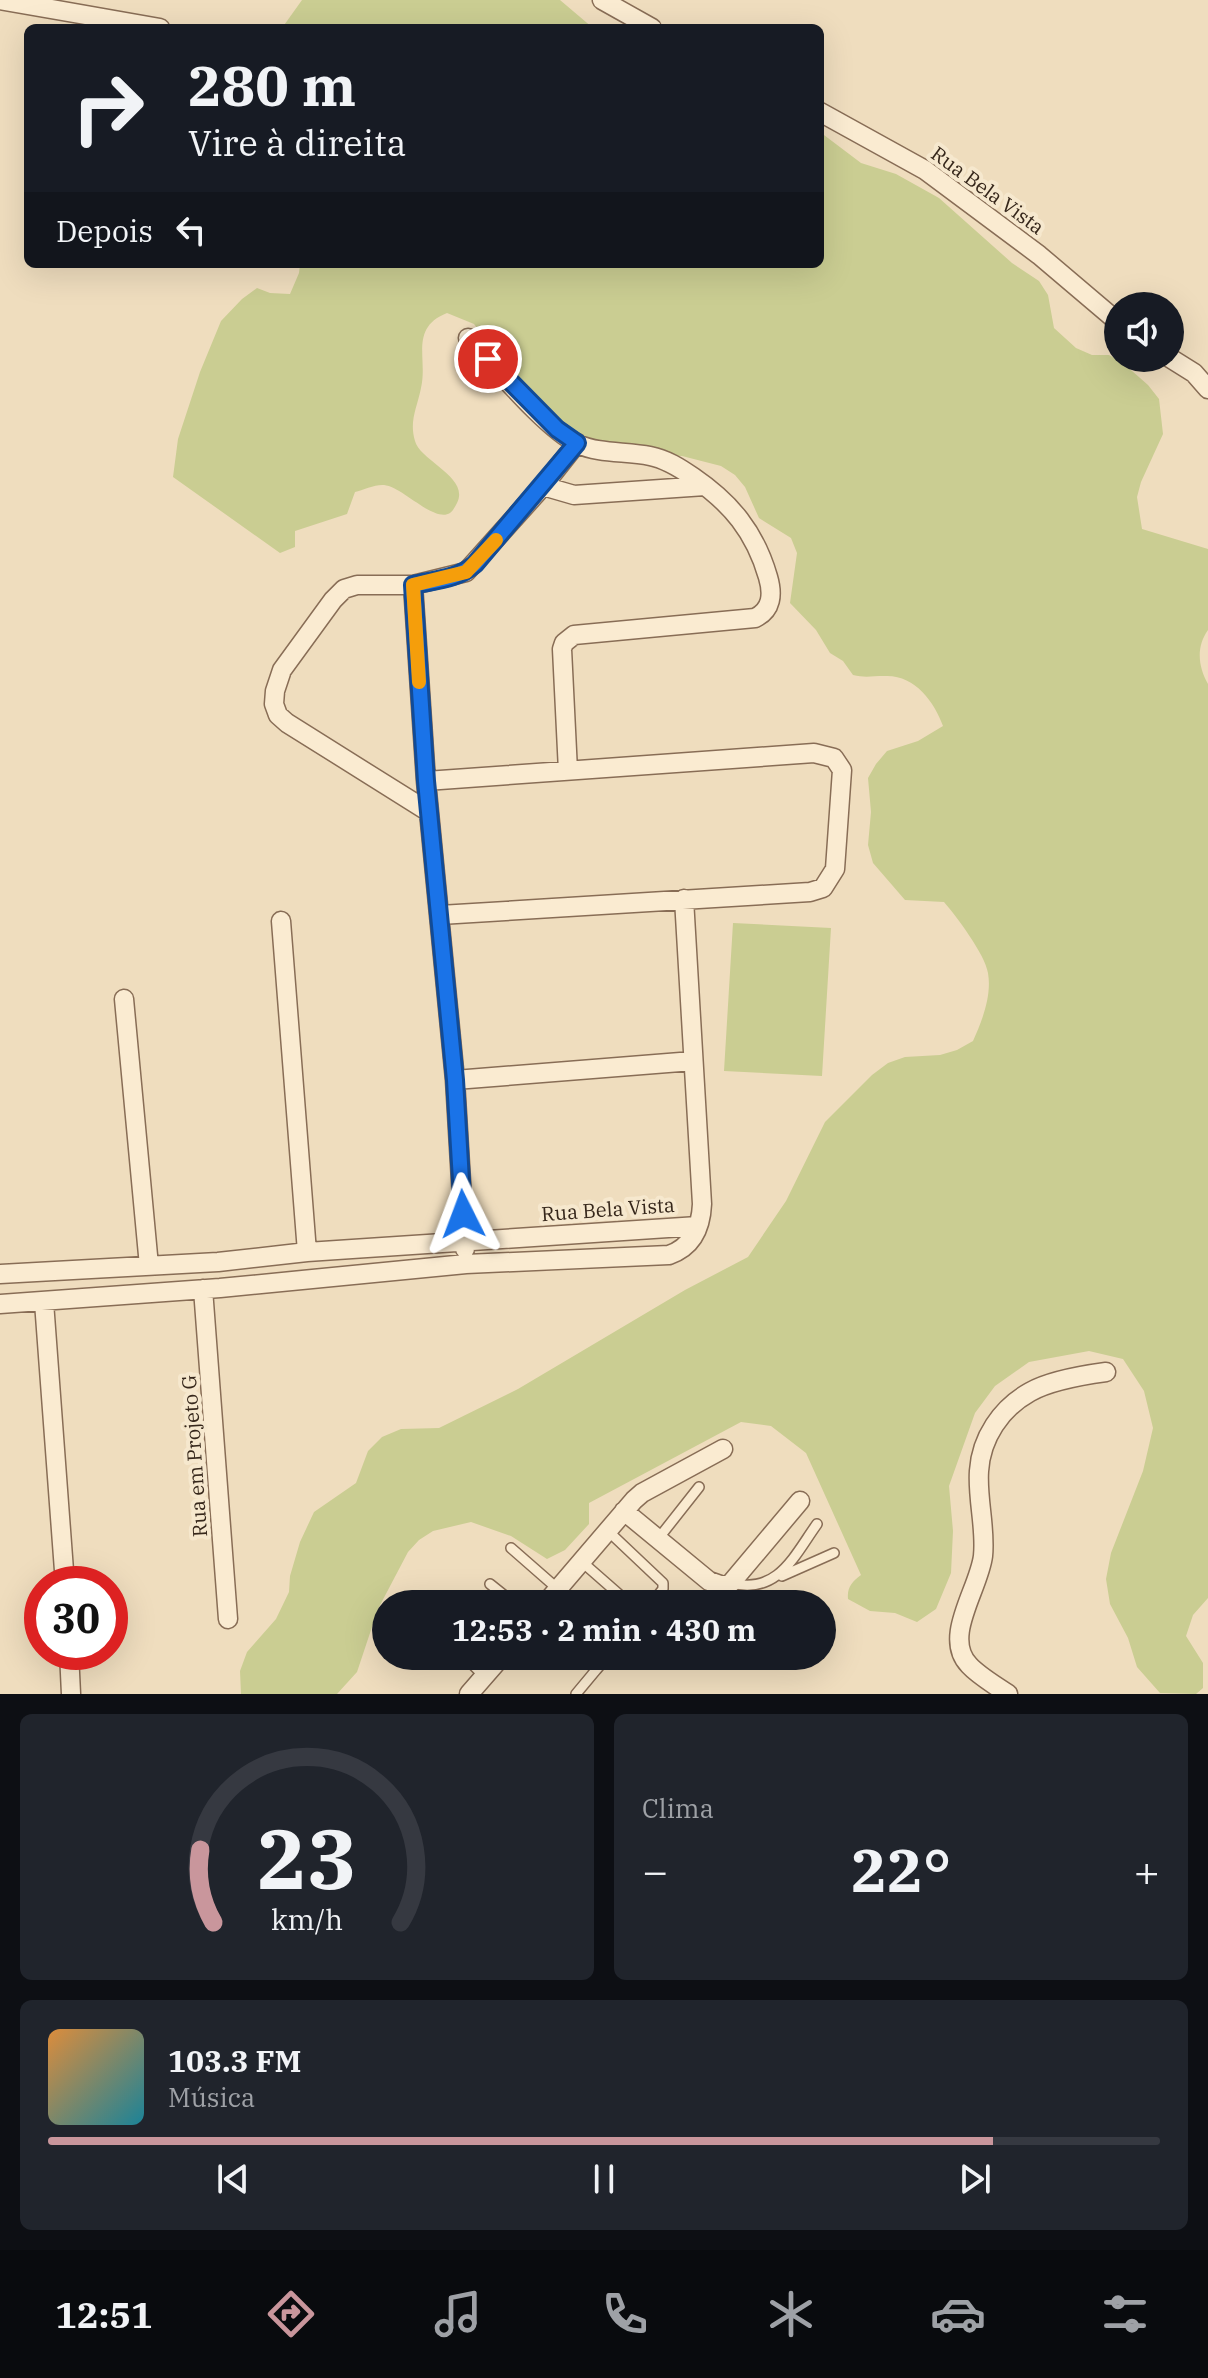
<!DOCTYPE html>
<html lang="pt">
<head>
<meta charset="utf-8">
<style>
  :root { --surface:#171b24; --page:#20242c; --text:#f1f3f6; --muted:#9ea1a6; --line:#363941; --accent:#c9969c }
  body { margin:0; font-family:"IBM Plex Serif",serif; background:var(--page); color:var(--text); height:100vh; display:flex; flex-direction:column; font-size:30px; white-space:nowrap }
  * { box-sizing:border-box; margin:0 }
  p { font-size:26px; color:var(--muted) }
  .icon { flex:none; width:44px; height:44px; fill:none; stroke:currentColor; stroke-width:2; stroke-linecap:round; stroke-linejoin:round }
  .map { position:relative; height:1694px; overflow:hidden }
  .drawer { display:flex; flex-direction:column; gap:20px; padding:20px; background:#0d0f14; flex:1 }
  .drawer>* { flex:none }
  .hud { position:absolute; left:24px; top:24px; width:800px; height:244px; border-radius:12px; box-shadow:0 8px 32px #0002; background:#171b24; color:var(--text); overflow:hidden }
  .controls { position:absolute; left:1104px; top:292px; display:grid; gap:16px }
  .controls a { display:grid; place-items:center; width:80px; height:80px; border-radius:50%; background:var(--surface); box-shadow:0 8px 32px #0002; font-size:40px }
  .speed { position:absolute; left:24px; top:1566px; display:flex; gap:16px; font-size:40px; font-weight:700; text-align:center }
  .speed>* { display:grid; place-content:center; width:104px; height:104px; border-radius:50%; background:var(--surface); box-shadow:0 8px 32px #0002; line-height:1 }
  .speed .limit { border:12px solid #d22; background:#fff; color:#111 }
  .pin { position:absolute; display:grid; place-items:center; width:68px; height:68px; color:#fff; margin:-34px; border:4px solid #fff; border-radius:50%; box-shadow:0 2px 8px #0007 }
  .me { position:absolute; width:88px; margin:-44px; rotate:357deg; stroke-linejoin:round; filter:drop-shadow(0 0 6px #0008) }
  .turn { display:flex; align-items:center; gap:28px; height:168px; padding:0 32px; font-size:36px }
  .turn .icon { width:104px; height:104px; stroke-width:2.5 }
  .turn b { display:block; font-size:56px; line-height:68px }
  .then { display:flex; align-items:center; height:76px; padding:0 32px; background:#0003; gap:16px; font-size:30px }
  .big { font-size:60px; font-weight:700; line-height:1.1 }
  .drawer .card { flex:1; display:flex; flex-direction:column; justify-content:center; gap:12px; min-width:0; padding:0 28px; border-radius:12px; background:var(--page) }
  .drawer .dial { align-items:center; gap:0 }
  .dial svg { height:208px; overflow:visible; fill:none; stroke:var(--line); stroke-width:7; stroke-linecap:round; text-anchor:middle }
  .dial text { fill:var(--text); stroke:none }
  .song { display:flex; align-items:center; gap:24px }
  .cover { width:96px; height:96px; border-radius:12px; background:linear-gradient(135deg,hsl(30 70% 55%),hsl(190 70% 35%)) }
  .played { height:8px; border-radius:4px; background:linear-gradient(90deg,var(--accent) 85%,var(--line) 85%) }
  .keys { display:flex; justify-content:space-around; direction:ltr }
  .heat { display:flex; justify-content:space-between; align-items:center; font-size:44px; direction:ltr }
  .drawer .tiles { flex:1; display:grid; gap:20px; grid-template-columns:1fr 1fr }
  .card:last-child { grid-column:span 2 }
  .trip { position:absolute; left:372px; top:1590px; width:464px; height:80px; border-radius:40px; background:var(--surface); box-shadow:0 8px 32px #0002; font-weight:700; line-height:80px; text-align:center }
  .menu { display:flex; height:128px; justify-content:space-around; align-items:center; background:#090b0e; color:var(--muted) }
  .menu .icon { width:56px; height:56px }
  .menu .current { color:var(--accent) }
  .menu b { font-size:36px; color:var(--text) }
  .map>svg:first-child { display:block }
  .green { fill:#cacd92 }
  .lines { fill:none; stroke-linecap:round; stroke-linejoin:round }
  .service-casing { stroke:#886d56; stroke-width:12 }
  .minor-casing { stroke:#886d56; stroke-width:21 }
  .service { stroke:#faebd1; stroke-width:9 }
  .minor { stroke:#faebd1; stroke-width:18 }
  .route-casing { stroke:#114b97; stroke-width:20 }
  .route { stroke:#1a73e8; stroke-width:14 }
  .slow { stroke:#f59e0b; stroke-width:14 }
  .labels { text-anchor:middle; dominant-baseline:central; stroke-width:8; stroke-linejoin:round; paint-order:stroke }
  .street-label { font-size:20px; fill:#36271b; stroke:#f6e8ce }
</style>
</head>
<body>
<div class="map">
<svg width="1208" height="1694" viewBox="0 0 1208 1694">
  <rect width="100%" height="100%" fill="#efddbe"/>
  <path class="green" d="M302,0H560L593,28H282Z
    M820,132L861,163L896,174L939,198L1012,263L1039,281L1048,295L1054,328L1076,348L1092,355H1109L1123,363L1148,385L1159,399L1163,434L1141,482L1137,497L1142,529L1208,549V630C1196,647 1198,666 1208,684V1598L1193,1615L1186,1636L1203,1663V1688L1196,1694L1160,1693L1137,1667L1128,1638L1110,1604L1106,1579L1111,1553L1143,1471L1153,1428L1144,1391L1123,1359L1089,1351L1029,1362L995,1386L975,1413L949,1486L953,1531L951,1573L936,1609L917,1622L895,1613L870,1611L848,1599C847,1587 852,1582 861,1575L806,1453L771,1426L741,1422L589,1503V1524L565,1550L547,1559L511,1536L471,1522L433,1531L419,1540L408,1552L378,1609L357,1672L337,1694H241L240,1671L247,1652L276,1619L289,1592L290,1576L300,1542L314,1512L356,1483L368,1451L382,1437L401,1429L439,1428L518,1389L685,1290L748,1257L786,1201L825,1122L872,1075L888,1063L905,1057L940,1055L957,1050L973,1041C982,1021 992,996 988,973C985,954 956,916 944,902L905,900L873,863L868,845L871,812L868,778L876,764L887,751L918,741L943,726C934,701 914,674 884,676C872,676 865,678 853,675L843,661L830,653L816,630L790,603L797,553L791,538L759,518L745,487L735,475L721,466L682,456L611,453L578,435L543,410L521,386L474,324L447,313C409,328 428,359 421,388C417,408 409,421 415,441C420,461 470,477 457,503C456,505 453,511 450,513C434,523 403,487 384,485C376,484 363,490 355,492L347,514L295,531V547L280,553L173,477L178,439L200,372L221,321L242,299L257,288L270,293L290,294L299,273L300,264H820Z
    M733,923L831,928L822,1076L724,1071Z"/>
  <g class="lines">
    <g class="service-casing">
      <path id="service" d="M607,1530L663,1583V1589L651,1604
        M658,1539L699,1487
        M511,1548L575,1604
        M581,1561L630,1604
        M782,1576L834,1553
        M731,1583C778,1595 794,1556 817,1524
        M490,1584L515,1604
        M464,1656L484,1676
        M596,1670L608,1656
        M576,1694L596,1670L582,1656"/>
    </g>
    <g class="minor-casing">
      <path id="minor" d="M0,0L160,28
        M602,0L652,28
        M820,112L925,170L1039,255L1118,322
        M468,338C495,366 545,428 578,444C599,454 626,451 650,456C666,459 680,468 693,477C731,503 755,532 768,577C773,594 772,610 755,618L574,635L564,643L562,649L568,771
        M1170,358L1194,373L1208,389
        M543,486L574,495L705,486
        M413,585L426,781L455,1080L465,1249
        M426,781L814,753L834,758L842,770L835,869L823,888L810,892L440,915
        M429,812L287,723L278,715L274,704L275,691L282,670L333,600L344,589L357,585H413L466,572L543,486L577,443
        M281,921L307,1252
        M124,999L149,1266
        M455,1080L693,1061
        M0,1274L218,1262L307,1252L698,1226
        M203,1289L228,1619
        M44,1302L65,1584
        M0,1304L220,1288L466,1264L669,1255C692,1247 701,1228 702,1204L684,899
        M624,1511L709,1581L723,1586L731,1583L800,1501
        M545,1604L634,1500L642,1493L723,1449
        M69,1652L71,1694
        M469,1694L502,1656
        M1008,1694C995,1685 979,1676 969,1665C942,1637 979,1589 983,1556C986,1528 977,1499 979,1471C981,1438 1001,1408 1030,1392C1049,1381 1084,1375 1106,1372"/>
    </g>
    <use href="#service" class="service"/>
    <use href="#minor" class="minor"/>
  </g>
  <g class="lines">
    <g class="route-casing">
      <path id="route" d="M463,1214L455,1080L426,781L413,585C435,580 458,579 475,564L577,443L557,429L488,359"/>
    </g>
    <use href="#route" class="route"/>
    <path class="slow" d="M419,682L413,585L466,572L496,540"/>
  </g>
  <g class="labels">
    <g class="street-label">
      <text transform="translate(988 190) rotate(36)">Rua Bela Vista</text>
      <text transform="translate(608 1209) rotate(-4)">Rua Bela Vista</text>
      <text transform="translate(194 1456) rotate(-94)">Rua em Projeto G</text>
    </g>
  </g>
</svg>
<div class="controls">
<a><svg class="icon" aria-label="sound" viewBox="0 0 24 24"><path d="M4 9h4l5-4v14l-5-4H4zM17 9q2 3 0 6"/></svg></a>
</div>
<div class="speed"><div class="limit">30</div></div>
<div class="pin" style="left:488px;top:359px;background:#d93025"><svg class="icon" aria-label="arrive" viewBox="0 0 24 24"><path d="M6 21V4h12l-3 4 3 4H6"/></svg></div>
<svg class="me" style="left:463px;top:1214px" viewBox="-20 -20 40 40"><path d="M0-17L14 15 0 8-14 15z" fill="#1a73e8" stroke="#fff" stroke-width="4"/></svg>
<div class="trip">12:53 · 2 min · 430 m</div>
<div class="hud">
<div class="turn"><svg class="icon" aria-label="right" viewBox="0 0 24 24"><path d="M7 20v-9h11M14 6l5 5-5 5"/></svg><div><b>280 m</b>Vire à direita</div></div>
<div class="then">Depois<svg class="icon" aria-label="left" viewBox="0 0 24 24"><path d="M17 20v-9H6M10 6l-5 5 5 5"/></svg></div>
</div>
</div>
<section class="drawer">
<div class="tiles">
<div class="card dial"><svg viewBox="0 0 100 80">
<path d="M14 69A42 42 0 1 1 86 69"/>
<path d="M14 69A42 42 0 0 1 9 41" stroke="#c9969c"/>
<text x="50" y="56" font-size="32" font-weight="700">23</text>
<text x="50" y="72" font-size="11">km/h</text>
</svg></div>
<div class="card"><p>Clima</p>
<div class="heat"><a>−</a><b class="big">22°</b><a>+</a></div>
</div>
<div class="card">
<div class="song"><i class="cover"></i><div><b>103.3 FM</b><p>Música</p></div></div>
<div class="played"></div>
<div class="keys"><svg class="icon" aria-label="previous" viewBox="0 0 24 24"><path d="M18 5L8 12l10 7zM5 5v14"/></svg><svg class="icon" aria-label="pause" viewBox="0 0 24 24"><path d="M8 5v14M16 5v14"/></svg><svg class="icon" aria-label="next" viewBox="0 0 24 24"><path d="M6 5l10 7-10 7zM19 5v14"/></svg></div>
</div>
</div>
</section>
<nav class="menu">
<b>12:51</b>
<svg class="icon current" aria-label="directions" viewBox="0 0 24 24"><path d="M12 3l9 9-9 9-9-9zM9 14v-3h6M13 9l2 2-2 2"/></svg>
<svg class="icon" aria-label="music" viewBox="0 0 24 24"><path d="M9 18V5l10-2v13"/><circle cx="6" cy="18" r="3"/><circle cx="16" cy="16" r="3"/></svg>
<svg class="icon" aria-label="phone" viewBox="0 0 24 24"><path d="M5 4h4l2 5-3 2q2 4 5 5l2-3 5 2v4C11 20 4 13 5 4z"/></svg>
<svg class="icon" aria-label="climate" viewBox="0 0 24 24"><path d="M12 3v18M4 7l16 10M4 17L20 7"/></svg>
<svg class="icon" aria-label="car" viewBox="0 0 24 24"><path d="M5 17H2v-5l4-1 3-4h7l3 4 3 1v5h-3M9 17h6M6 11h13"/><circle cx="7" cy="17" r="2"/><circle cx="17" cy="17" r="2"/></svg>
<svg class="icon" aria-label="filters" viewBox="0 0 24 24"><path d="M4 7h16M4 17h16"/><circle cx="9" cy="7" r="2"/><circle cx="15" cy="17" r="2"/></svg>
</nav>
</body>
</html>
